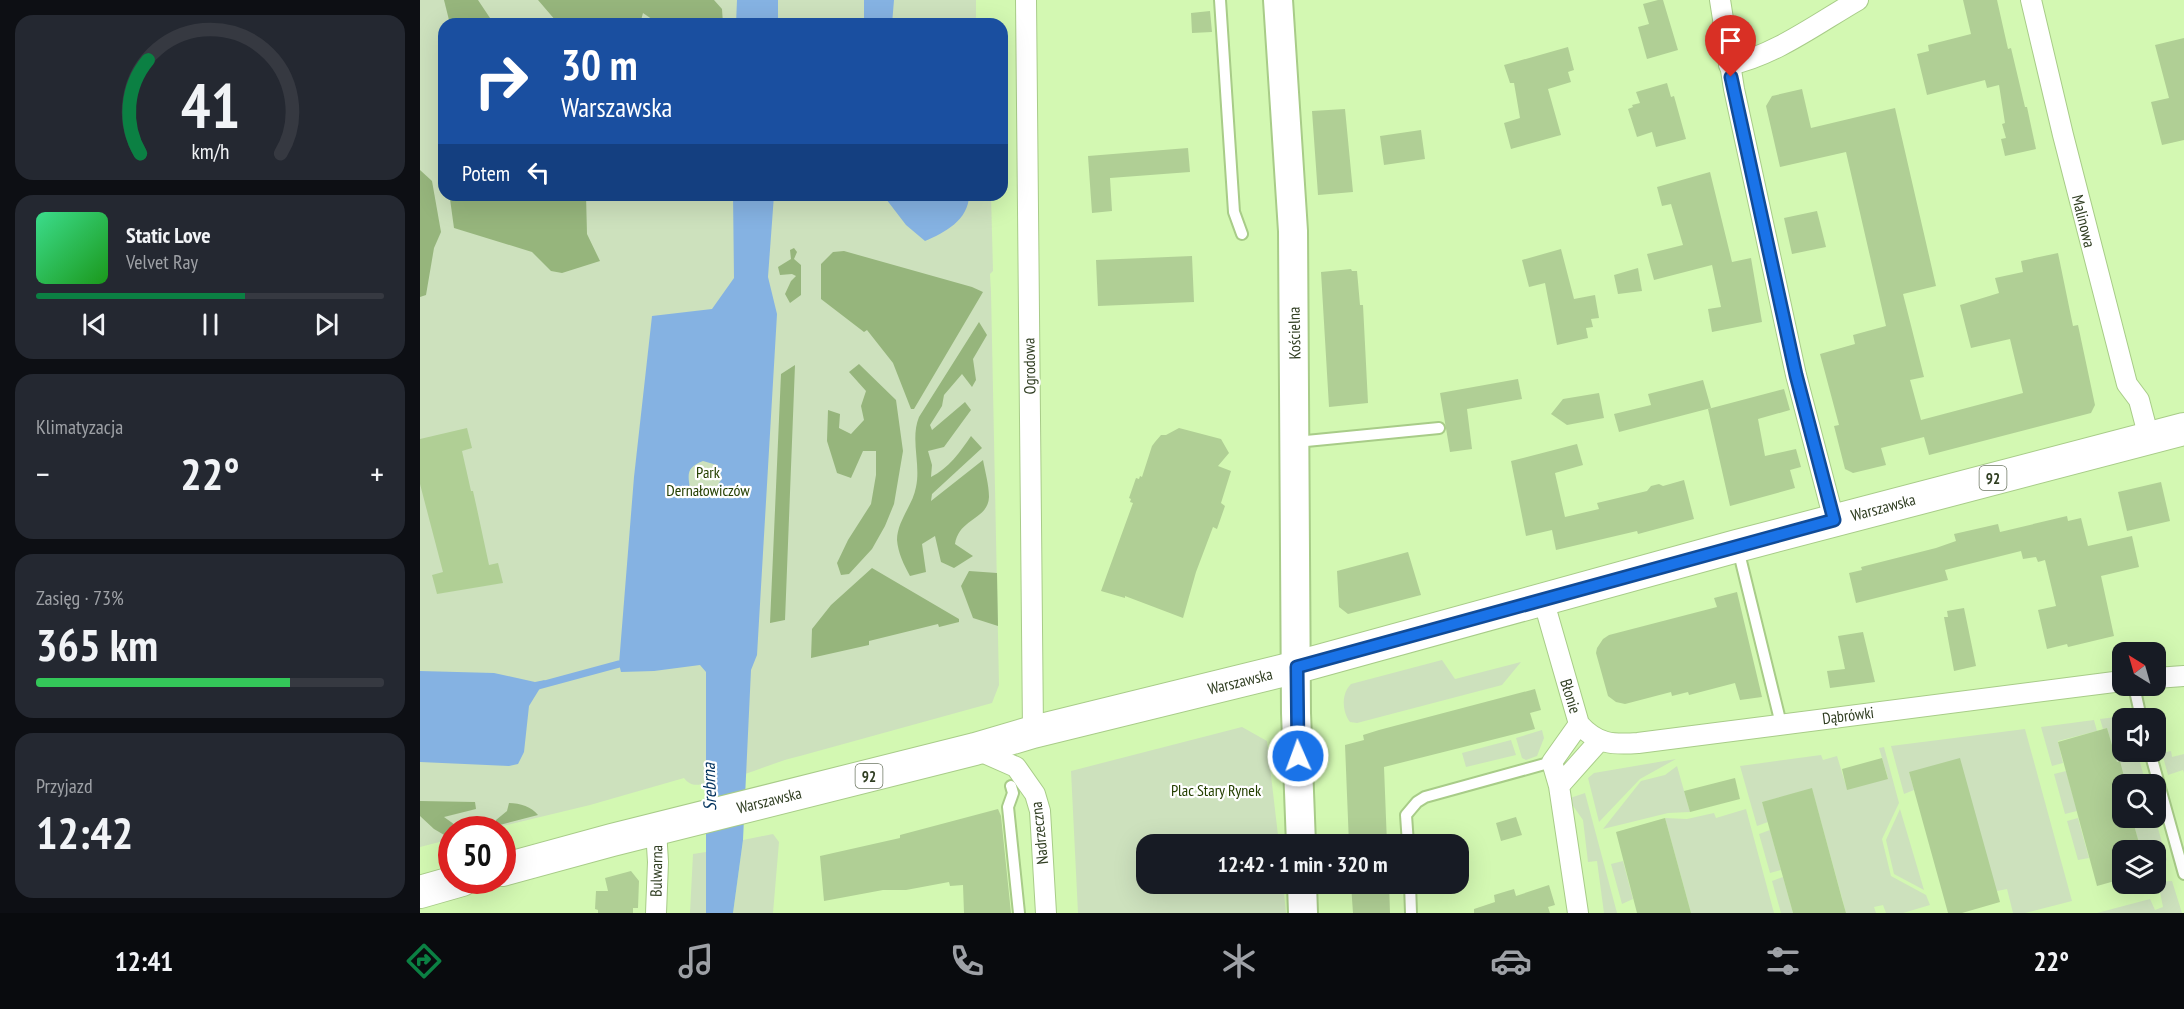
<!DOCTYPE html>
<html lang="pl">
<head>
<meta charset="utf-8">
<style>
  :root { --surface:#171b24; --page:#242831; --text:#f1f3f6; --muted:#9ea1a6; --line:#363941; --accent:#0b8043 }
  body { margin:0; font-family:"PT Sans Narrow",sans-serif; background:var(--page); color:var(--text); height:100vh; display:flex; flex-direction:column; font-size:22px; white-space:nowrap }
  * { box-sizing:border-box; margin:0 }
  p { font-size:20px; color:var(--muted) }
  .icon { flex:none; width:33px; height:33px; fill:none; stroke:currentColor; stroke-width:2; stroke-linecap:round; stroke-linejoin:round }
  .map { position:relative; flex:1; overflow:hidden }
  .details { display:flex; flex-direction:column; gap:15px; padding:15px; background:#0d0f14; width:420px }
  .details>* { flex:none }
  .guide { position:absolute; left:18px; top:18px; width:570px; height:183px; border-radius:18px; box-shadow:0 6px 24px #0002; background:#1a4fa0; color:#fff; overflow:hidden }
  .needle { width:39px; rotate:323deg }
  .tools { position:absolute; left:1692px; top:642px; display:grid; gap:12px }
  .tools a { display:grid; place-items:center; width:54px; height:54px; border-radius:12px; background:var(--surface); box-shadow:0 6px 24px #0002; font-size:30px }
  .speed { position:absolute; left:18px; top:816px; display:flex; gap:12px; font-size:30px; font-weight:700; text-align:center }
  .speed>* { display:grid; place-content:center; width:78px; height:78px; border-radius:50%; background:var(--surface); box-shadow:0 6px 24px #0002; line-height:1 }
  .speed .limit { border:9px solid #d22; background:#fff; color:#111 }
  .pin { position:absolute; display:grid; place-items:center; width:51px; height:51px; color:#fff; margin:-62px -26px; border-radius:50% 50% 50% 0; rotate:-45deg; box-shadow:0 0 6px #0007 }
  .pin .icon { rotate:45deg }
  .me { position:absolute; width:66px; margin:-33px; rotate:358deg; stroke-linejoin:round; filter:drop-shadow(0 0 4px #0008) }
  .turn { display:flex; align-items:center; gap:21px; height:126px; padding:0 24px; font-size:27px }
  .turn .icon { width:78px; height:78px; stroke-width:2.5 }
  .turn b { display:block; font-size:42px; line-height:51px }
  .then { display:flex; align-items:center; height:57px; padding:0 24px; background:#0003; gap:12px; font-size:22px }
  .big { font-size:45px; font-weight:800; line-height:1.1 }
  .details .tile { flex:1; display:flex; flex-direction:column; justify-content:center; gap:9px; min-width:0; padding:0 21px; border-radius:18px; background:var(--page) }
  .details .dial { align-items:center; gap:0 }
  .dial svg { height:156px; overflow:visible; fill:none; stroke:var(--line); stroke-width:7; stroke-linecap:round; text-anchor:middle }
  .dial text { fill:var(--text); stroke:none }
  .song { display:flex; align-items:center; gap:18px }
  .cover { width:72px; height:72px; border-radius:9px; background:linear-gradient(135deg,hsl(150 70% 55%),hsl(120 70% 35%)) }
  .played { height:6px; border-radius:3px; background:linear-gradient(90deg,var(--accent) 60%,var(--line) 60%) }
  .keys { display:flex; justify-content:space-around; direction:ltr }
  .heat { display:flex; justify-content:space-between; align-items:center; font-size:33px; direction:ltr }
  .charge { height:9px; border-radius:4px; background:linear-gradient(90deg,#34c759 73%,var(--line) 0) }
  .trip { position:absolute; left:716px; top:834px; width:333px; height:60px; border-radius:18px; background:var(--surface); box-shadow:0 6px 24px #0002; font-weight:800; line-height:60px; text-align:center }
  .tabs { display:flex; height:96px; justify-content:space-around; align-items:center; background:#090b0e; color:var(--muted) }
  .tabs .icon { width:42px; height:42px }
  .tabs .on { color:var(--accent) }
  .tabs b { font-size:27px; color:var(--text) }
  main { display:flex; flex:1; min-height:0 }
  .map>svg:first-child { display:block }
  .green { fill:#cde1bd }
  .forest { fill:#96b57c }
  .water { fill:#85b2e2; fill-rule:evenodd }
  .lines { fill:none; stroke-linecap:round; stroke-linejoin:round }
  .stream { stroke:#85b2e2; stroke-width:7 }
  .building { fill:#b0cf95 }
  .lane-casing { stroke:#a8cc88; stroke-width:14 }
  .street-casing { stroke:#a8cc88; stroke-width:22 }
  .secondary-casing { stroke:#a8cc88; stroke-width:32 }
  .primary-casing { stroke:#a8cc88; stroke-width:34 }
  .lane { stroke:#fff; stroke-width:10 }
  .street { stroke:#fff; stroke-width:20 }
  .secondary { stroke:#fff; stroke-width:28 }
  .primary { stroke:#fff; stroke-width:32 }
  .route-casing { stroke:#114b97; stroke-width:15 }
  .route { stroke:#1a73e8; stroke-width:10 }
  .labels { text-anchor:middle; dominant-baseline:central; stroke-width:4.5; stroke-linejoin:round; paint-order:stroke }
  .shield { fill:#fff; stroke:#6e7864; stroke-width:1.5 }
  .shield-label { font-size:15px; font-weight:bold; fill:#303e22 }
  .street-label { font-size:16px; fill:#303e22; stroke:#fff }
  .park-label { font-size:16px; fill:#243f00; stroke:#fff }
  .water-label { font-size:18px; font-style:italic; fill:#00315d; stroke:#fff }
</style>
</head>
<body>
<main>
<section class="details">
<div class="tile dial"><svg viewBox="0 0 100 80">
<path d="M14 69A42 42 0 1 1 86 69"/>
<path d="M14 69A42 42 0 0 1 18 21" stroke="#0b8043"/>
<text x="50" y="56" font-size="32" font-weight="700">41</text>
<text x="50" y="72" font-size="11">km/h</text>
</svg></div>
<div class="tile">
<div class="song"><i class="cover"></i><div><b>Static Love</b><p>Velvet Ray</p></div></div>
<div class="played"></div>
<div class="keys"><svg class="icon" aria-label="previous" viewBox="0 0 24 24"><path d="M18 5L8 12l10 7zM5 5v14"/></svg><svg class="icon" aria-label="pause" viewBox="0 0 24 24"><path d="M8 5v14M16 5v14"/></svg><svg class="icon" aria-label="next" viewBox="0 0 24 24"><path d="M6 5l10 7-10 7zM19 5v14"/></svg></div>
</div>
<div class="tile"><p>Klimatyzacja</p>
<div class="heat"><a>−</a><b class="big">22°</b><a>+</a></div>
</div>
<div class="tile"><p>Zasięg · 73%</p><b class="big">365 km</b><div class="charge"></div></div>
<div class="tile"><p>Przyjazd</p><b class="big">12:42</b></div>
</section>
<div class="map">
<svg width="1764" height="913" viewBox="0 0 1764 913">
  <rect width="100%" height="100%" fill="#d3f8b2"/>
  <path class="green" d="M0,0H556V24H24V195H571L573,271L570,274L571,292L579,685L572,703L380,756C361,760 344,768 325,774V766L286,774V783C277,786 270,786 264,778L170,805L70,829L32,830L31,839L0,847Z
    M1022,660L1035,679L1101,662L1082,685L937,723L930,722C922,711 921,694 931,684Z
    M1712,715L1713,718H1702V752H1717L1726,784H1706L1700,762H1697L1687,728L1683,729L1680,719Z
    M1674,720L1677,731L1638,741L1643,763L1632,766L1621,727Z
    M822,727L847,741L859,844H726V884H863L866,913H658L651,771Z
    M1605,729L1652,901L1605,913H1593L1587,889L1577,891L1489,772L1494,790L1484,794L1471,746Z
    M1122,730L1124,738L1117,756L1106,760L1102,758L1096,738Z
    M1091,740L1096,755L1046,767L1042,753Z
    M1464,747L1479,803L1462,839L1471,876L1506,895L1510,905L1483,913H1466L1463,905L1454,907L1456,913H1426L1392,789L1342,802L1348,822L1337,826L1320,766L1401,755L1403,760L1417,756L1427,789L1468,778L1459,748Z
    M1751,751L1752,757L1764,754V773L1763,770L1748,775L1742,753Z
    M1256,759L1220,779L1179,822L1168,778L1174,773Z
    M1257,766L1270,812L1248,813L1183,829L1221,781L1245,775Z
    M1646,771L1657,811L1645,814L1634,774Z
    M1165,793L1197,913H1184L1177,861L1168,862L1163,820L1151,803L1150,798Z
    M1326,809L1354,913H1271L1245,818L1267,819L1294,813L1296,818Z
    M1480,809L1504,890L1474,874L1466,840Z
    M1658,818L1669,858L1658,860L1647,821Z
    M1712,818H1735L1747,860L1736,869V850H1721Z
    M1350,830L1361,870L1350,873L1339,834Z
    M353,834L359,842L353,913H313L323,840Z
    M286,852V913H270L273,854Z
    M1203,861L1213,899L1202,904L1191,864Z
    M1363,877L1373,913H1361L1352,881Z
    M1752,881L1762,913H1677L1730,899L1735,910L1743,907L1738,882Z"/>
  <path class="forest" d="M24,0H58L74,24H30Z
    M118,0H294L302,9L303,24H239L223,13L220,24H134L136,21Z
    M0,170L12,181L21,232L14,248L6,295L0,297Z
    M32,195H166L167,234L180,261L142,273L131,271L112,252L34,228L30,199Z
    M374,248L377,252L374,259L381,265V295L370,303L365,294L371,281L376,276L372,274L360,275L358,267L371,259L370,250Z
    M424,251L552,287L563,292L494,409H491L473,363L447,330L444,332L401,299V264L413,252Z
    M559,322L567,335L553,359L556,380L552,387L542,374L524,395L522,406L510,425L512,430L545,402L551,410L524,447L508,451L512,465L511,477C528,469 541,451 551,436L562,448L512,494L511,501L563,460C565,471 569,485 569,497C568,520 539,518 535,544L553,556L534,568L521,562L515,536L502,544L506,572L490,576C484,565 478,553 477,540C477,521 493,505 496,487C501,464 490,439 499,417Z
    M439,364L476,400L483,451L474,504L465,526L452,549L429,574L421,575L417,563L428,540L451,504L456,475V451H443L431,478L417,473L407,441L408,410L420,414L419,428L431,434L444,420L441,406L446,391L429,372Z
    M375,365L365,620L350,623L361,374Z
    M452,568L539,619V622L519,627L518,624L449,641V645L391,658L392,629L411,605Z
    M549,571L577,573L578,626L553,618L541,586Z
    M0,801L55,802L56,809L24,817L38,827L46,829L32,830L31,839L14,829L0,816Z
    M89,803C100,803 112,807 118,815L76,826V820L87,811Z"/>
  <path class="water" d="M317,0H358V24H316Z
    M444,0H474L472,24H444Z
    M313,195H354L348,277L357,314L337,655L331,670L323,840L313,913H286V672L280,665L234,671L201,672L199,664L214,477L232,316L292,309L314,278ZM283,461L297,465L302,478L294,492L280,495L270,488C267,472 268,467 283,461Z
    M463,195H549C549,220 524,233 505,241L486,225Z
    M0,671L74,673L115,682L125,680L109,706L104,752L98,764L89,766L0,762Z"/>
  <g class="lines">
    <path class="stream" d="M114,687L199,664"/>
  </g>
  <path class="building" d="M1238,0H1243L1258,50L1227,59L1218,27L1229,24L1223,4Z
    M1543,0H1577L1588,49L1591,48L1605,107H1607L1616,149L1585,156L1581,139L1586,138L1582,124L1585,123L1579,85L1567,88L1565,80L1507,95L1497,54L1509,51L1508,45L1551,34Z
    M790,11L792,32L772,33L771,13Z
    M1764,38V140L1742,145L1731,102L1749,98L1735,45Z
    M1148,47L1154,70L1148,72L1151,82L1128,89L1141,135L1091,149L1084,123L1100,118L1094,83H1090L1084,65Z
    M1247,83L1251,97L1254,96L1266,139L1236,147L1232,132L1217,137L1208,109L1213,107L1212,105L1220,103L1216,92Z
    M1382,89L1391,128L1475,108L1516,286L1483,294L1504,377L1490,380L1501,420L1603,393L1590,339L1551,348L1540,305L1579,293L1575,278L1603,272L1601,261L1638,253L1653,326L1658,325L1675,405L1671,413L1509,455L1504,437L1461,448L1466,465L1433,473L1425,469L1414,426L1419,425L1400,354L1435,344L1433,335L1466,326L1426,152L1360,167L1346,106L1352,96Z
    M925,109L933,192L898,195L892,111Z
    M1001,130L1005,159L964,165L960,136Z
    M768,148L770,172L690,178L692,211L672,213L668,156Z
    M1290,172L1312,262L1331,258L1342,322L1292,332L1288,309L1301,307L1292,265L1234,280L1227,254L1263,245L1251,204L1242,206L1237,187Z
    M1397,211L1406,247L1372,254L1364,218Z
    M1141,249L1154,299L1175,295L1179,318L1171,319L1173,327L1166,328L1168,338L1137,345L1125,283L1109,287L1102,260Z
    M772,256L774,302L678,306L676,260Z
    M1218,268L1222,291L1198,294L1194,275Z
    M931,269L932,271H937L940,305H943L948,403L909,407L901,272Z
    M1098,379L1102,399L1047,409L1052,449L1030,452L1020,393Z
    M1283,380L1291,408L1199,432L1194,414L1231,405L1228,394Z
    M1364,389L1370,410L1338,419L1345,456L1376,449L1381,467L1370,470L1375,488L1310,506L1288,409Z
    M1179,393L1184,418L1147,425L1131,414L1143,399Z
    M47,428L52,448L42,451L51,491H53L57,509L69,565L78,563L83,583L17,594L12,575L23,572L0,484V439Z
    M759,428L801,439L809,453L798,466L811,471L801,503L805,506L797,529L793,527L776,572L763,618L705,596V598L681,591L713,503L710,502L711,499L709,498L716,478L719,479L720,476L722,477L732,446L735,442L741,435H746Z
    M1157,444L1163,465L1135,473L1145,517L1179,509L1177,503L1227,491L1231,486L1239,484L1243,486L1264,480L1274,519L1218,534L1217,531L1136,550L1132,530L1106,536L1091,461Z
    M1741,482L1750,521L1707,531L1698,492Z
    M1647,516L1648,521L1661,518L1668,546L1712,536L1719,567L1681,576L1694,636L1648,647L1647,644L1627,649L1618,610L1636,606L1625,560L1618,562L1616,557L1603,559L1601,551L1525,570L1528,580L1436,603L1429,573L1442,570L1441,567L1516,548L1536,541L1534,534L1578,524L1580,532Z
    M988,552L1001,595L928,614L919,607L917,571Z
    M1317,592L1342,697L1320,700L1315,683L1269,695L1268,692L1252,696L1251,692L1205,704L1196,702L1188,696L1176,653L1177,648L1183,639L1189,635L1297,607L1294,598Z
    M1544,608L1556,666L1534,671L1524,617H1528L1527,611Z
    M1443,632L1455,682L1410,688L1407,671L1425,669L1418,636Z
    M1115,689L1121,710L1110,713L1115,729L964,767L967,844H929L925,745L944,740L943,735L959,730Z
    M1687,728L1697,762L1700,761L1706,784H1702V818H1712L1721,850H1702V879L1677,886L1638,742Z
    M1462,758L1468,779L1427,790L1422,769Z
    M1540,758L1580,902L1542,913H1528L1489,772Z
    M1315,778L1320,799L1270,812L1264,791Z
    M1392,788L1422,899L1426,913H1373L1342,802Z
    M578,809L581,816L591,913H544L543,885L530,886L529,882L486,890H463L404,901L400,856L480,838V835Z
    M1096,817L1102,835L1081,841L1076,823Z
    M1245,818L1271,913H1217L1196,832Z
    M211,871L219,881L218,908H213V913H178V910L175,909L176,891H188L185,878Z
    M931,884H969L970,913H933Z
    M1129,885L1135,905L1128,907L1130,913H1054V909L1075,902L1074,895L1094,889L1096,896Z"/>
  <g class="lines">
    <g class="lane-casing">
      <path id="lane" d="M800,0L814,212L822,234
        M876,442L1019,428
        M1318,549L1361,724
        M1714,686L1721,718
        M1730,752L1764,874
        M591,786L593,793L588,807L599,913
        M988,844L986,815L997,802L1005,797L1132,762
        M990,884L991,913"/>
    </g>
    <g class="street-casing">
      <path id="street" d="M606,0L613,732
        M1300,0L1314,89L1376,375L1414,520
        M1611,0L1643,135L1707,384L1719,400L1729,438
        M1309,65C1354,56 1398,23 1438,0
        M1123,599L1159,724C1177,744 1192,745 1218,743L1702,681
        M1736,678L1764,676
        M555,749L596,767L615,794L620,811L626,913
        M1139,786L1180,740
        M236,913L238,862L236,830
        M1158,913L1139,786L1132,762L1159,724"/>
    </g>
    <g class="secondary-casing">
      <path id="secondary" d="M858,0L873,231L876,713L881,844
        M882,884L883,913"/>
    </g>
    <g class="primary-casing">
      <path id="primary" d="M82,870L192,840L555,749L613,732L877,667L1317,546L1764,429
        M0,892L42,880"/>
    </g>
    <use href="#lane" class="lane"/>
    <use href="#street" class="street"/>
    <use href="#secondary" class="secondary"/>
    <use href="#primary" class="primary"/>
  </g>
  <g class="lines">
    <g class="route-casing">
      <path id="route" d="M878,756L877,667L1414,520L1376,375L1311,77"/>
    </g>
    <use href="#route" class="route"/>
  </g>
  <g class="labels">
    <g class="shield">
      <rect x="1559.5" y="466" width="27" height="24" rx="4.5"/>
      <rect x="435.5" y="764" width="27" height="24" rx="4.5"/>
    </g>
    <g class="shield-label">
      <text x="1573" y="478">92</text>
      <text x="449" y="776">92</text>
    </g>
    <g class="street-label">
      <text transform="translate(1664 221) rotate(76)">Malinowa</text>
      <text transform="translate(874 333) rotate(-91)">Kościelna</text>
      <text transform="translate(609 366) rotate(-91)">Ogrodowa</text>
      <text transform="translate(1463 507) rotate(-15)">Warszawska</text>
      <text transform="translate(820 681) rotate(-14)">Warszawska</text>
      <text transform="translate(1151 696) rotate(73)">Błonie</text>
      <text transform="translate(1428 715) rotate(-7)">Dąbrówki</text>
      <text transform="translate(349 800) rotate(-14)">Warszawska</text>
      <text transform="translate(619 833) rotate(-96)">Nadrzeczna</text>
      <text transform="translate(236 871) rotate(-89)">Bulwarna</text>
    </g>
    <g class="park-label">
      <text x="288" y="472">Park<tspan x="288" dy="18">Dernałowiczów</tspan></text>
      <text x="796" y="790">Plac Stary Rynek</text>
    </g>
    <g class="water-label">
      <text transform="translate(289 787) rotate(-92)">Srebrna</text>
    </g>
  </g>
</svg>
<div class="tools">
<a><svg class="needle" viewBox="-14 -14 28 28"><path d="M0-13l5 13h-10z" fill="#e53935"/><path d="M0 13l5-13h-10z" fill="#9ea1a6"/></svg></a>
<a><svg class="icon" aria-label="sound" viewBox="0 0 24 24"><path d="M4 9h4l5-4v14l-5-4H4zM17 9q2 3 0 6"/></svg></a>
<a><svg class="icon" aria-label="search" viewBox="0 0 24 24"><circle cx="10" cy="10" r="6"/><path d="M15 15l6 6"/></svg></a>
<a><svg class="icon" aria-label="layers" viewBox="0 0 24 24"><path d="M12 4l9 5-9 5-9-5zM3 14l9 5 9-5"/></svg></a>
</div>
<div class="speed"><div class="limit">50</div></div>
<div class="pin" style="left:1311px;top:77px;background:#d93025"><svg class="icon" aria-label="arrive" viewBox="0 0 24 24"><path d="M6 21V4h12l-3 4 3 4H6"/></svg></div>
<svg class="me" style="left:878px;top:756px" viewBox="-20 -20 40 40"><circle r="17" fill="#1a73e8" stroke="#fff" stroke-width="3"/><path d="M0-11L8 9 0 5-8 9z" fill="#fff"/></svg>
<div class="trip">12:42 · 1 min · 320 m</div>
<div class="guide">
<div class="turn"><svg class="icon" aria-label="right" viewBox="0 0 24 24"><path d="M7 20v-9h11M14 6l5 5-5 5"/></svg><div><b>30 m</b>Warszawska</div></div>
<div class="then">Potem<svg class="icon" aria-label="left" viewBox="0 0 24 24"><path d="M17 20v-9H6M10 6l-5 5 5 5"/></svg></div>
</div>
</div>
</main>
<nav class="tabs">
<b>12:41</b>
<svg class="icon on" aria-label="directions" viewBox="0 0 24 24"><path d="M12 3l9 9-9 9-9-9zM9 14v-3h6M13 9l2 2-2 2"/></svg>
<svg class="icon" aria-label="music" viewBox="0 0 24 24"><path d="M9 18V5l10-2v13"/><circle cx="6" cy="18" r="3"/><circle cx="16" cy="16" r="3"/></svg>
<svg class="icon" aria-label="phone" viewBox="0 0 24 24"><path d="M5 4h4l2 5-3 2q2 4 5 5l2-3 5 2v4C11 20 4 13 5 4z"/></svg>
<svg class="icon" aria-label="climate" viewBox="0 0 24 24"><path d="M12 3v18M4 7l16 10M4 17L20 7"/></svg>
<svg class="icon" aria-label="car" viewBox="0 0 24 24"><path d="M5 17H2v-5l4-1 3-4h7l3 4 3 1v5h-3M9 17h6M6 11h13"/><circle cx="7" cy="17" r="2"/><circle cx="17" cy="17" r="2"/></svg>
<svg class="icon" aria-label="filters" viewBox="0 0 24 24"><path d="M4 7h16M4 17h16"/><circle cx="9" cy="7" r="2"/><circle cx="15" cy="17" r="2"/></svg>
<b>22°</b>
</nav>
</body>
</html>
